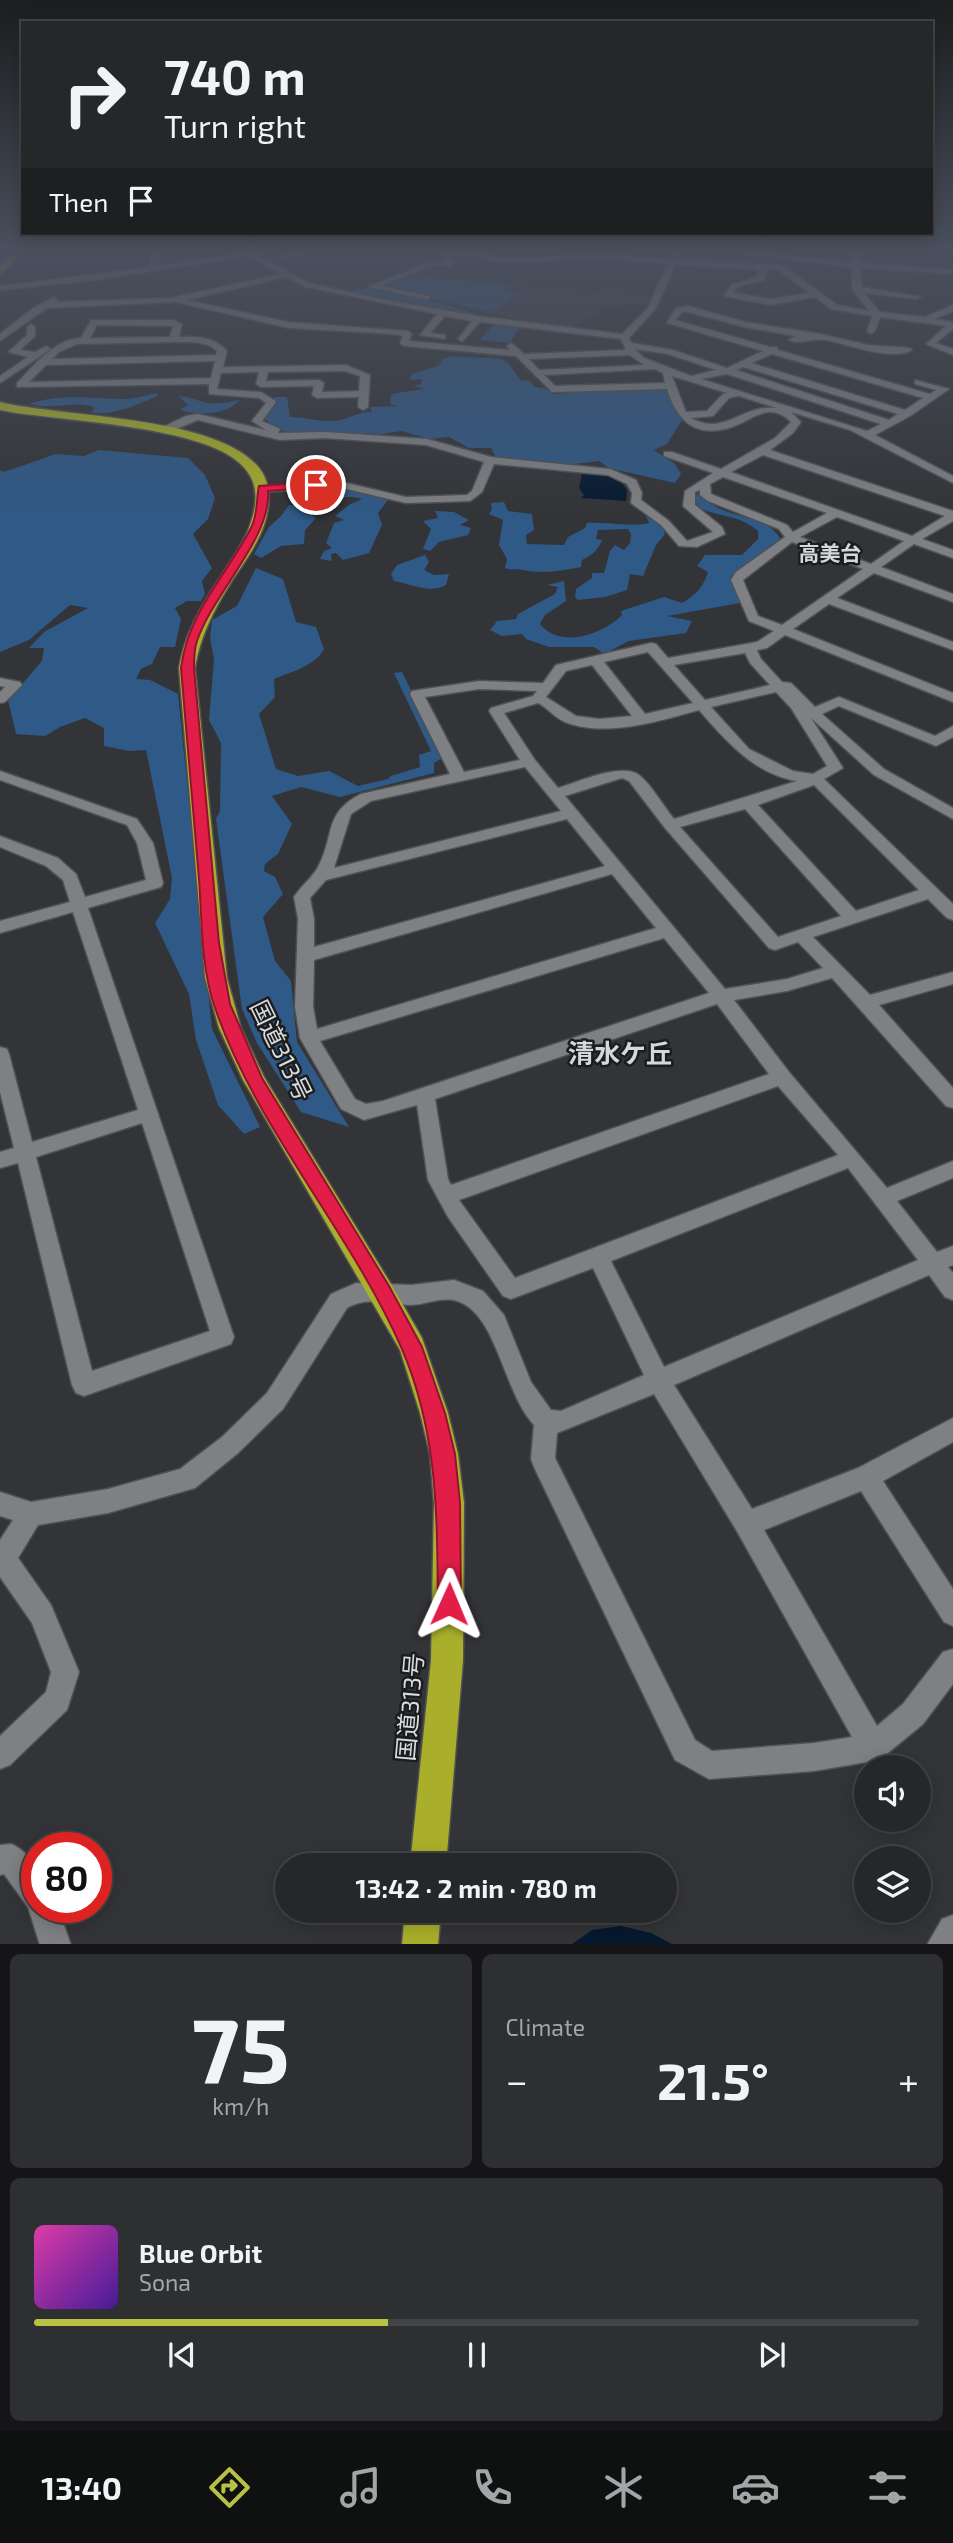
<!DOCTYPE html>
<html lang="en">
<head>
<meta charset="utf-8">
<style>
  :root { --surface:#262729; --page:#2e2f31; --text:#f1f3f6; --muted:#a4a5a8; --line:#424446; --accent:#b9c046 }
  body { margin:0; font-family:"Exo 2","Noto Sans JP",sans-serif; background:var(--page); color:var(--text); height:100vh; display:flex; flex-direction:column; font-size:26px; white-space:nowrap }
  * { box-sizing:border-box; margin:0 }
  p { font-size:23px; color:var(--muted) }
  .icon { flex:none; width:38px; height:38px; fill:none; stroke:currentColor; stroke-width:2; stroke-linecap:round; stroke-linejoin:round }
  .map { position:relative; height:1944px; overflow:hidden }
  .side { display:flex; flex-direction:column; gap:10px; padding:10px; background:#151517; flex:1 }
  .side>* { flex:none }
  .banner { position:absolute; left:21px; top:21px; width:912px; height:214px; border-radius:0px; box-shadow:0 4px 18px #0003,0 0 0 2px var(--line); background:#262729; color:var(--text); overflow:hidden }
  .fabs { position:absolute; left:854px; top:1755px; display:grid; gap:14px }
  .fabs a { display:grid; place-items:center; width:77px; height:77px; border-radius:50%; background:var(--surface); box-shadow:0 4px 18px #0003,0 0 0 2px var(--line); font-size:35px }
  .speed { position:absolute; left:21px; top:1832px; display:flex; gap:14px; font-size:35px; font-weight:700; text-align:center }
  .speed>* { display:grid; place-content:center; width:91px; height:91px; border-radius:50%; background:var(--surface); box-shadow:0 4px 18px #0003,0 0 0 2px var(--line); line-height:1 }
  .speed .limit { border:10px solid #d22; background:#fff; color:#111 }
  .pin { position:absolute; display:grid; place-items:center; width:60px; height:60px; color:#fff; margin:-30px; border:4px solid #fff; border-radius:50%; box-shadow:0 2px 7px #0007 }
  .me { position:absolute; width:77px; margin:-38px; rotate:1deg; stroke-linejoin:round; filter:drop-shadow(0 0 5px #0008) }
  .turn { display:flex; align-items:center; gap:24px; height:147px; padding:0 28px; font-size:32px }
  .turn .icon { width:91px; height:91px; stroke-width:2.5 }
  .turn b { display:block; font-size:49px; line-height:60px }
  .then { display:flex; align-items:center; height:66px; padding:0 28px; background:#0003; gap:14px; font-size:26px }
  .big { font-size:52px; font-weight:700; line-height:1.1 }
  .side .card { flex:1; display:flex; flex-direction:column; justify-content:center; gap:10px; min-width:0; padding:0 24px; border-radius:10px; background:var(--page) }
  .side .dial { align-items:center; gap:0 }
  .dial b { font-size:91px; line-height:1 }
  .song { display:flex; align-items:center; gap:21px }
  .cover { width:84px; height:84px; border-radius:10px; background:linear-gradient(135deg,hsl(320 70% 55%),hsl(260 70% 35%)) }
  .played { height:7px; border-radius:4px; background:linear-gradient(90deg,var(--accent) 40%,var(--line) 40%) }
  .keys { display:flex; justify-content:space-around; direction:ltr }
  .heat { display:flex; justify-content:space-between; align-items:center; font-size:38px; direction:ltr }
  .side .tiles { flex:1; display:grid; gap:10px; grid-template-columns:1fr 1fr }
  .card:last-child { grid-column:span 2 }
  .trip { position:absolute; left:275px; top:1853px; width:402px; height:70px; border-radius:35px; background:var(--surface); box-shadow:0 4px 18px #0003,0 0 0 2px var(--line); font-weight:700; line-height:70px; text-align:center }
  .tabs { display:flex; height:112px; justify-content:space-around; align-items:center; background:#0f1010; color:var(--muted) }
  .tabs .icon { width:49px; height:49px }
  .tabs .current { color:var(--accent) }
  .tabs b { font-size:32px; color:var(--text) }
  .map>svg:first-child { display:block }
  .built { fill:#3b4047 }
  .green { fill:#2f5986 }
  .water { fill:#05192f }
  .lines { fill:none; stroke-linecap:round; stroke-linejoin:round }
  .minor-casing { stroke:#505153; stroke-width:3 }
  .highway-casing { stroke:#505153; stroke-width:3 }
  .minor { fill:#7e8083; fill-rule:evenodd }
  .highway { fill:#a9af2a; fill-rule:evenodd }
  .route { fill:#e11d48; stroke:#92132f; stroke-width:2 }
  .labels { text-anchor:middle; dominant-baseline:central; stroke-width:5; stroke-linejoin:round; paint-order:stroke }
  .far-neighbourhood-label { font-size:21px; font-weight:bold; fill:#d5d7da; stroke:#1b1c1d }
  .street-label { font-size:24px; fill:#dadbdc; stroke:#1b1c1d }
  .neighbourhood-label { font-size:26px; font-weight:bold; fill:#d5d7da; stroke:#1b1c1d }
</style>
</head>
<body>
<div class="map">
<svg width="953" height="1945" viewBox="0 0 953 1945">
  <rect width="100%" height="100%" fill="#333437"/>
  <path class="built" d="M432,265H440L446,272L442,277L495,281L549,289L600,292L605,287L651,298L648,304L607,306L575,328L479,312L376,285Z"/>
  <path class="green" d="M416,275L512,286L506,291L519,293L493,312C454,304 417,294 377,287Z
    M365,288L441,303L495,320L383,301L387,298H372L349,291Z
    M495,323L521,326L509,343L480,340Z
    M451,356L501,359L509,364L520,380L530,381L534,387L544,388L555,394L668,388L682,420L667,444L654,450L675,464L681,474L675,483L609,468L599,461L567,465L496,458L491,448H469L449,437L430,439L401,431L382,434L284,431L275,428L264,418L275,397H287L290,417C305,417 319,422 334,421C348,420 358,411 372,412L370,407L397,406L390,404L391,394L424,389L414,386L421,384L422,379L410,380L411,374L438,366L443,359Z
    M157,393L158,396L128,408L109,413H91L95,408C77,399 51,411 30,404C59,393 93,399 124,399C135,399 147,395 157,393Z
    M178,396C187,397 192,398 200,401C212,406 228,402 240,400C226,415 200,416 180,410L188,405Z
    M99,450L188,458L205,475L215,498L208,519L193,534L212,568L202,581L205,594L201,601H187L175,608L181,619L175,647H160L152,664L141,669L136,679L150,680L178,694L212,1029L260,1127L244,1134L218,1105L196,1040L189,994L155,923L170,899L172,878L146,750L129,751L104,746V728L85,718L60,727L45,736L16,734L8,700L42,661L44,648H29L44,632L88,608L70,605L29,640L0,652V470L4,472L56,454L84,456Z
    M340,487L388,500L378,513L382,525L369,553L343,560L336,553L331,554L332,561L320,559L324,551L332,548L326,543L334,523L344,520L335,516L349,505L362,499C343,493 325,502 310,514L316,518L305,530L304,544L281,546L261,558L254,554L269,527L281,516L289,505L306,506L331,497L319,488Z
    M697,494H702C719,521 766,511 781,540L731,576L740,603L667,616L692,621L686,633L629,641L604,654L594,647H549L526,639L522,634L502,636L490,630L497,621L516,619L518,614L555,594L558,587L547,585L564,581L566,601L545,615L540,624C560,649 602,635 622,615L621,611L664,597L682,603C697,594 703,587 708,572L697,566L705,555H742L758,539V531C736,512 718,519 694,505Z
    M504,502L508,511L532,514L534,530L526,535L527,544L564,545L568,537L585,528L587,523C605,522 634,527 649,523L646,516L662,526L665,534L656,545L643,576L630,574L627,590L605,597L578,600L575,597L576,589L592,578V573H604L610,551L615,545L624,550L630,543L631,534L628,529L598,530L596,539L602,540C598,551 592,555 582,560L581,567C559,571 543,574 522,570C516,568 512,571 505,568L507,559L499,545L503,520L489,514L492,509L491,503Z
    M435,511L454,512L469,520L460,525L471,528L468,535L439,542L430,551L423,549L431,529L423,521L438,518Z
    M425,555L429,562L424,570L434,575L449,574L446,585C430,594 411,584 394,581L391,574L397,565Z
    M256,568L283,579L296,622L316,627L324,649C315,666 291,672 274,679L275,697L259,714L276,769L298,776L329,771L358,786L388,779L391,776L420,767L419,755L431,751L394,673L402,672L444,757L434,763V773L340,797L301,787L272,796L292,824L278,854L265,864L264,871L275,877L283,894L263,917L275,961L291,981L297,1042L349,1127L301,1112L257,1043L242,1009L216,819L220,811L221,743L209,720L214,659L210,638L212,620L237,606Z"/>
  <path class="water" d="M582,473C598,474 618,474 627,490L626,501L581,498L584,495L579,488Z
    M621,1926L651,1933L672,1944H572L592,1930Z"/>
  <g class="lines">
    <g class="minor-casing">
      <path id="minor" d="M153,247H161L158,266L246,252L245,247H253V251L297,247L257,255L309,283L386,300L478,316L622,334L648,308L667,264L609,258L501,262L449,252L455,260L452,266H433L381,286L429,296V300L368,287L429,262H446L440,253L442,250L433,247H450L501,258L609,254L669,260L673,247H681L676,260L782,265L837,305L869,311L852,289V267L688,247H712L852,263L853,247H861L860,263L953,270V274L860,268L862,287L921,297L917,299L864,293L880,312L925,317L953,305V311L935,319L953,322V329L936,343L953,349V355L926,344L946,326L880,317L875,331L871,334L867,331L872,316L831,309L815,297L770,305L724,296L731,285L757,277L759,270L754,269L675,265L656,308L629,338L632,343L673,350L727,368L763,351L667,323L676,308L688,306L745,322L821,334L868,345L910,348L912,350C892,362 847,344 826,340C814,338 797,345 789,340L796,336L744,327L688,312H682L675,320L770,347H777L778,350L930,394L936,390L915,384V380L949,389L910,416L875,435L953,476V483L850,430L791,412L801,422L793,433L770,450L953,511V521L922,539L953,550V558L914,544L881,567L953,594V602L874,573L837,598L953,642V650L829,604L793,629L953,693V702L785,635L767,648L757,650L761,659L782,682L791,683L815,707L839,697L935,736L953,726V737L936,746L839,706L822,714L884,769L953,808V819L874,775L811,718L843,768L824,779L953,904V920L947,918L928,899L813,937L870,995L953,972V984L879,1005L953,1088V1108L946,1106L832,978L787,991L734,1000L789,1072L887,1188L953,1161V1178L897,1201L937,1252L953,1246V1265L948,1267L953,1273V1300L945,1297L929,1275L674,1385L752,1509L858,1468L953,1418V1442L883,1481L953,1589V1626L944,1622L861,1491L764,1530L877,1726L903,1704L943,1652L953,1649V1684L923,1724L883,1757L873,1761L814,1771L709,1779L675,1760L534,1467L531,1459L534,1425C503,1392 497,1313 457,1301C442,1296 425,1305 410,1305C388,1304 367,1296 347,1308L283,1409L238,1453L195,1488L108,1513L38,1525L18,1558L51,1605L79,1672L67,1710L10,1765L0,1769V1736L46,1692L51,1672L32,1623L0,1577V1540L13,1520L0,1516V1492L31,1502L108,1489L180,1469L222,1437L267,1393L331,1294L356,1283L411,1285L454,1280L483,1291L504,1315L531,1382L551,1410L561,1411L644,1375L593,1268L511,1299L503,1296L448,1217L428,1180L417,1105L364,1120L341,1109L300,1038L295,1007L298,919L294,897C301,886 312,878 318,867C335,836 323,813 361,794L450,774L410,694L412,691L479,681L543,683L556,665L651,643L656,644L668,658L757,642L774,631L749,621L731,580L736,572L785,537L779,529L708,501L700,495V490L695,492V505L722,527L725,534L697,547L679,546L661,525L631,503L632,493L627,484L608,475L494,464L482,492L470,501L406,503L338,487L263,492L258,489L259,487L338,481L406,497L467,495L472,491L484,462L426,445L325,438L280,440L198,420L171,431H163V427L186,416L198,414L266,430L252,421L266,403L259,398L209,394V384L17,387V383C34,366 54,339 81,338L91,320H174L182,324L179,337C197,336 215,337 227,351L223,367L346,365L370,375L368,407L363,410L358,407L359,397L317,398L312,395L314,386L261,387L256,384L259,372L221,373L217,389L261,392L274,400L276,402L262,421L280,429L278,433L325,432L427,439L491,457L610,469L636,480L642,493L641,500L669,521L687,541L713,532L683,506L685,491L713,473L664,456V452H672L721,469L775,438L791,422C769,400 753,420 732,427C696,439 677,421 667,389L552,392L516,356L404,346L400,343L403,336L393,334L289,328L176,302L47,308L0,341V334L33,308L54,297L58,300L56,302L170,298L280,274L248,256L96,280L0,290V286L150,267ZM767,269H777L810,293L770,299L732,292L740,286L764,280ZM286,277L306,287L437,314L420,335L445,339V335L430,333L445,316L472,321L458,339L462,342L480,322L621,339L626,350L524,354L511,343L507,346L510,350L409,341L412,334L408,331L289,322L187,300ZM97,325L173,326L170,337L90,338ZM177,342C191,342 207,341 217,351L216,355L52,359L59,352L77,344ZM635,349L668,354L716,370L691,376L644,358ZM772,354L923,398L905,410L751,363ZM630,355L644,365L539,370L529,359ZM215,361L211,378L29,382L46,365ZM743,367L898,414L889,420L736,370ZM655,369L663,373L665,383L555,386L544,375ZM345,371L360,376L359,391L322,392L324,383L319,380L266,381L268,372ZM727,374L881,424L867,431L701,379ZM672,376L727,393L723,394L707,411L686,412ZM739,396L777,408C741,404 725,437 691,418L713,416L729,398ZM763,455L945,516L912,536L731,472ZM723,477L827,513L793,532L787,525L711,494L710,484ZM837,517L904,541L871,564L800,537ZM792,542L863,569L782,625L758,616L743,580ZM648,652L693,703L645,714L604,662ZM745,653L750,663L770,685L705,700L674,665ZM592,665L632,716L599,719L576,716L546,697L566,671ZM479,689L537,691L533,696L491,708L489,711L520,760L464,772L425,697ZM776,692L791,708L827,766L813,774L793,771L749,749L711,707ZM538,703C548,708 555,718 565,722C605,738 660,721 699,710C726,741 754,774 797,781L674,819C663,806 652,785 639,775C622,762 578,782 558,788L535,760L504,713ZM525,767L561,811L334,868L351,814L371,801ZM622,778L629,781L665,828L769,948L775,950L798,942L823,968L787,979L725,989L565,796ZM814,785L919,890L856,911L758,805ZM745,809L841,916L778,937L680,827ZM567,819L605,866L314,947V919L310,898L326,880ZM612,874L656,928L317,1029L313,1007L314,960ZM664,938L709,993L383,1101L366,1104L355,1099L320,1041ZM717,1004L769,1074L451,1185L448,1179L435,1099ZM778,1086L838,1155L515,1278L459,1200ZM848,1168L918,1260L664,1367L611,1261ZM654,1394L738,1533L852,1737L814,1743L712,1751L695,1740L555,1458L557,1433Z
        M311,247H323L281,260L277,258Z
        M31,324L35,327V336L20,350L35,352L46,346L51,349L0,383V376L28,357L8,352L27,335V327Z
        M0,678L20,682L22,685L5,702L0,703V692L5,687L0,686Z
        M0,771L137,819L153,843L163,883L161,887L88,908L234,1337L231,1344L84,1396L76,1393L72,1385L18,1163L0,1168V1152L14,1148L0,1092V1047L7,1049L9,1054L32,1142L138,1110L73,912L0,933V921L70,902L63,880L46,866L0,847V836L58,858L76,874L85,897L146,880L137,843L127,825L0,780ZM142,1123L210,1331L92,1371L36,1157Z
        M11,1844C39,1856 37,1882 37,1908H58L71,1945H40L28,1907L4,1874L0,1875V1845Z
        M953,1915V1945H927L942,1919Z"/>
    </g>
    <g class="highway-casing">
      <path id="highway" d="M18,247H28L0,275V266Z
        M0,402C65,418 218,415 260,469C272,485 270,507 264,525C258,543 246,560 235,576C216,606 201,633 195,668L227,978L241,1028L264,1077L391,1284L422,1338L448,1413L458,1454L464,1503L463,1660L446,1866H410L431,1660L434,1503L430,1454L420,1413L400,1350L243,1080L219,1028L205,978L179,668C185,633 201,606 221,576C231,560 244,544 250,525C256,508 259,490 249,474C221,424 55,422 0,410Z
        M405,1911H441L438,1945H402Z"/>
    </g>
    <use href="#minor" class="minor"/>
    <use href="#highway" class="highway"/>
  </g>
  <linearGradient id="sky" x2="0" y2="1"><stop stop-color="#1c1d1e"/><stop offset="0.48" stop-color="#4a505e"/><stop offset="1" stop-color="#4a505e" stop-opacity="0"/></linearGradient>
  <rect width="953" height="519" fill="url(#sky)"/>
  <path class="route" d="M316,482L321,485L320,487L268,491C272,537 212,595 197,641C194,649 194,659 194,668L219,943L230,1004L262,1078L389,1286L422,1347L445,1413L455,1454L460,1503L461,1604L458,1613L449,1616L441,1613L438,1604C437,1515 438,1433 402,1349C350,1230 256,1129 214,1005C201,966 202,920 199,879C193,809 187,738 181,668C188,612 226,576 251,528C258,515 256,500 259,486Z"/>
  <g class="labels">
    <g class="far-neighbourhood-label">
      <text x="830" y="552">高美台</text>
    </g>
    <g class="street-label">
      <text transform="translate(282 1050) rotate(64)">国道313号</text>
      <text transform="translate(409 1707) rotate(-85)">国道313号</text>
    </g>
    <g class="neighbourhood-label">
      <text x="620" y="1052">清水ケ丘</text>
    </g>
  </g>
</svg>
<div class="fabs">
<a><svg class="icon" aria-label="sound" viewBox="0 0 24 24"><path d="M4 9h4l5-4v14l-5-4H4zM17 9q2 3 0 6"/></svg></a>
<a><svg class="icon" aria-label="layers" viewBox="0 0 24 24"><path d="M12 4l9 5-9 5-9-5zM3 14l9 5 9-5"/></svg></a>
</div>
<div class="speed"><div class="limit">80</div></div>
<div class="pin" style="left:316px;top:485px;background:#d93025"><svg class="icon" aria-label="arrive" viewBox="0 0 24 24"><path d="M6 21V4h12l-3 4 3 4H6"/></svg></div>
<svg class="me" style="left:449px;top:1604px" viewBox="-20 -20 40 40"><path d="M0-17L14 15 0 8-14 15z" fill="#e11d48" stroke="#fff" stroke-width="4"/></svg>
<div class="trip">13:42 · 2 min · 780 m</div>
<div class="banner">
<div class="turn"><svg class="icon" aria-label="right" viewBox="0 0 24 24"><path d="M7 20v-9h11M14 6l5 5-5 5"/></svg><div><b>740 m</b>Turn right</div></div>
<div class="then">Then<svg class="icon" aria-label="arrive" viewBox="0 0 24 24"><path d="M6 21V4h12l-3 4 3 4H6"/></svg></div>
</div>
</div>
<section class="side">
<div class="tiles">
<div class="card dial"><b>75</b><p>km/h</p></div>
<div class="card"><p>Climate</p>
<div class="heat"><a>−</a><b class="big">21.5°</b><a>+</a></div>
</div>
<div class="card">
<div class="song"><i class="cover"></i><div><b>Blue Orbit</b><p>Sona</p></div></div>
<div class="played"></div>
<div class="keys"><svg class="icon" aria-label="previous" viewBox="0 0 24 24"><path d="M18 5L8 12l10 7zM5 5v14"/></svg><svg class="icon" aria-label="pause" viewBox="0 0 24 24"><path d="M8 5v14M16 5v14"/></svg><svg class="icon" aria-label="next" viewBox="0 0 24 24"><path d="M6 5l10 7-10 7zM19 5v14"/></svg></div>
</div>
</div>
</section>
<nav class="tabs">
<b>13:40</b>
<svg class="icon current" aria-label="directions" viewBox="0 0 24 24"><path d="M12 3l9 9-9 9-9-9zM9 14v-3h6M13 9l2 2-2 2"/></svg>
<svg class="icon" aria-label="music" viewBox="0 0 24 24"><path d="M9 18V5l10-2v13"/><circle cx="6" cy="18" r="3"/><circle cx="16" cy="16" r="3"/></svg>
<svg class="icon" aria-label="phone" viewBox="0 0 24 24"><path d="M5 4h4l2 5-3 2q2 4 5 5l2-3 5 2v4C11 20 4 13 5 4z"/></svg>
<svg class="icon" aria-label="climate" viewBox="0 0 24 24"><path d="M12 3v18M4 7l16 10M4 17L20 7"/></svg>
<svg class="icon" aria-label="car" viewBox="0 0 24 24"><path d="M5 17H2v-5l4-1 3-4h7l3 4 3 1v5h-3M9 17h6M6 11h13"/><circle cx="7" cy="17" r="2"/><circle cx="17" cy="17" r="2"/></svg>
<svg class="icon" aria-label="filters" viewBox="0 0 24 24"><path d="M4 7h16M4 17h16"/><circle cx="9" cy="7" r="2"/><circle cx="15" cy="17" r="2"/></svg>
</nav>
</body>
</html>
